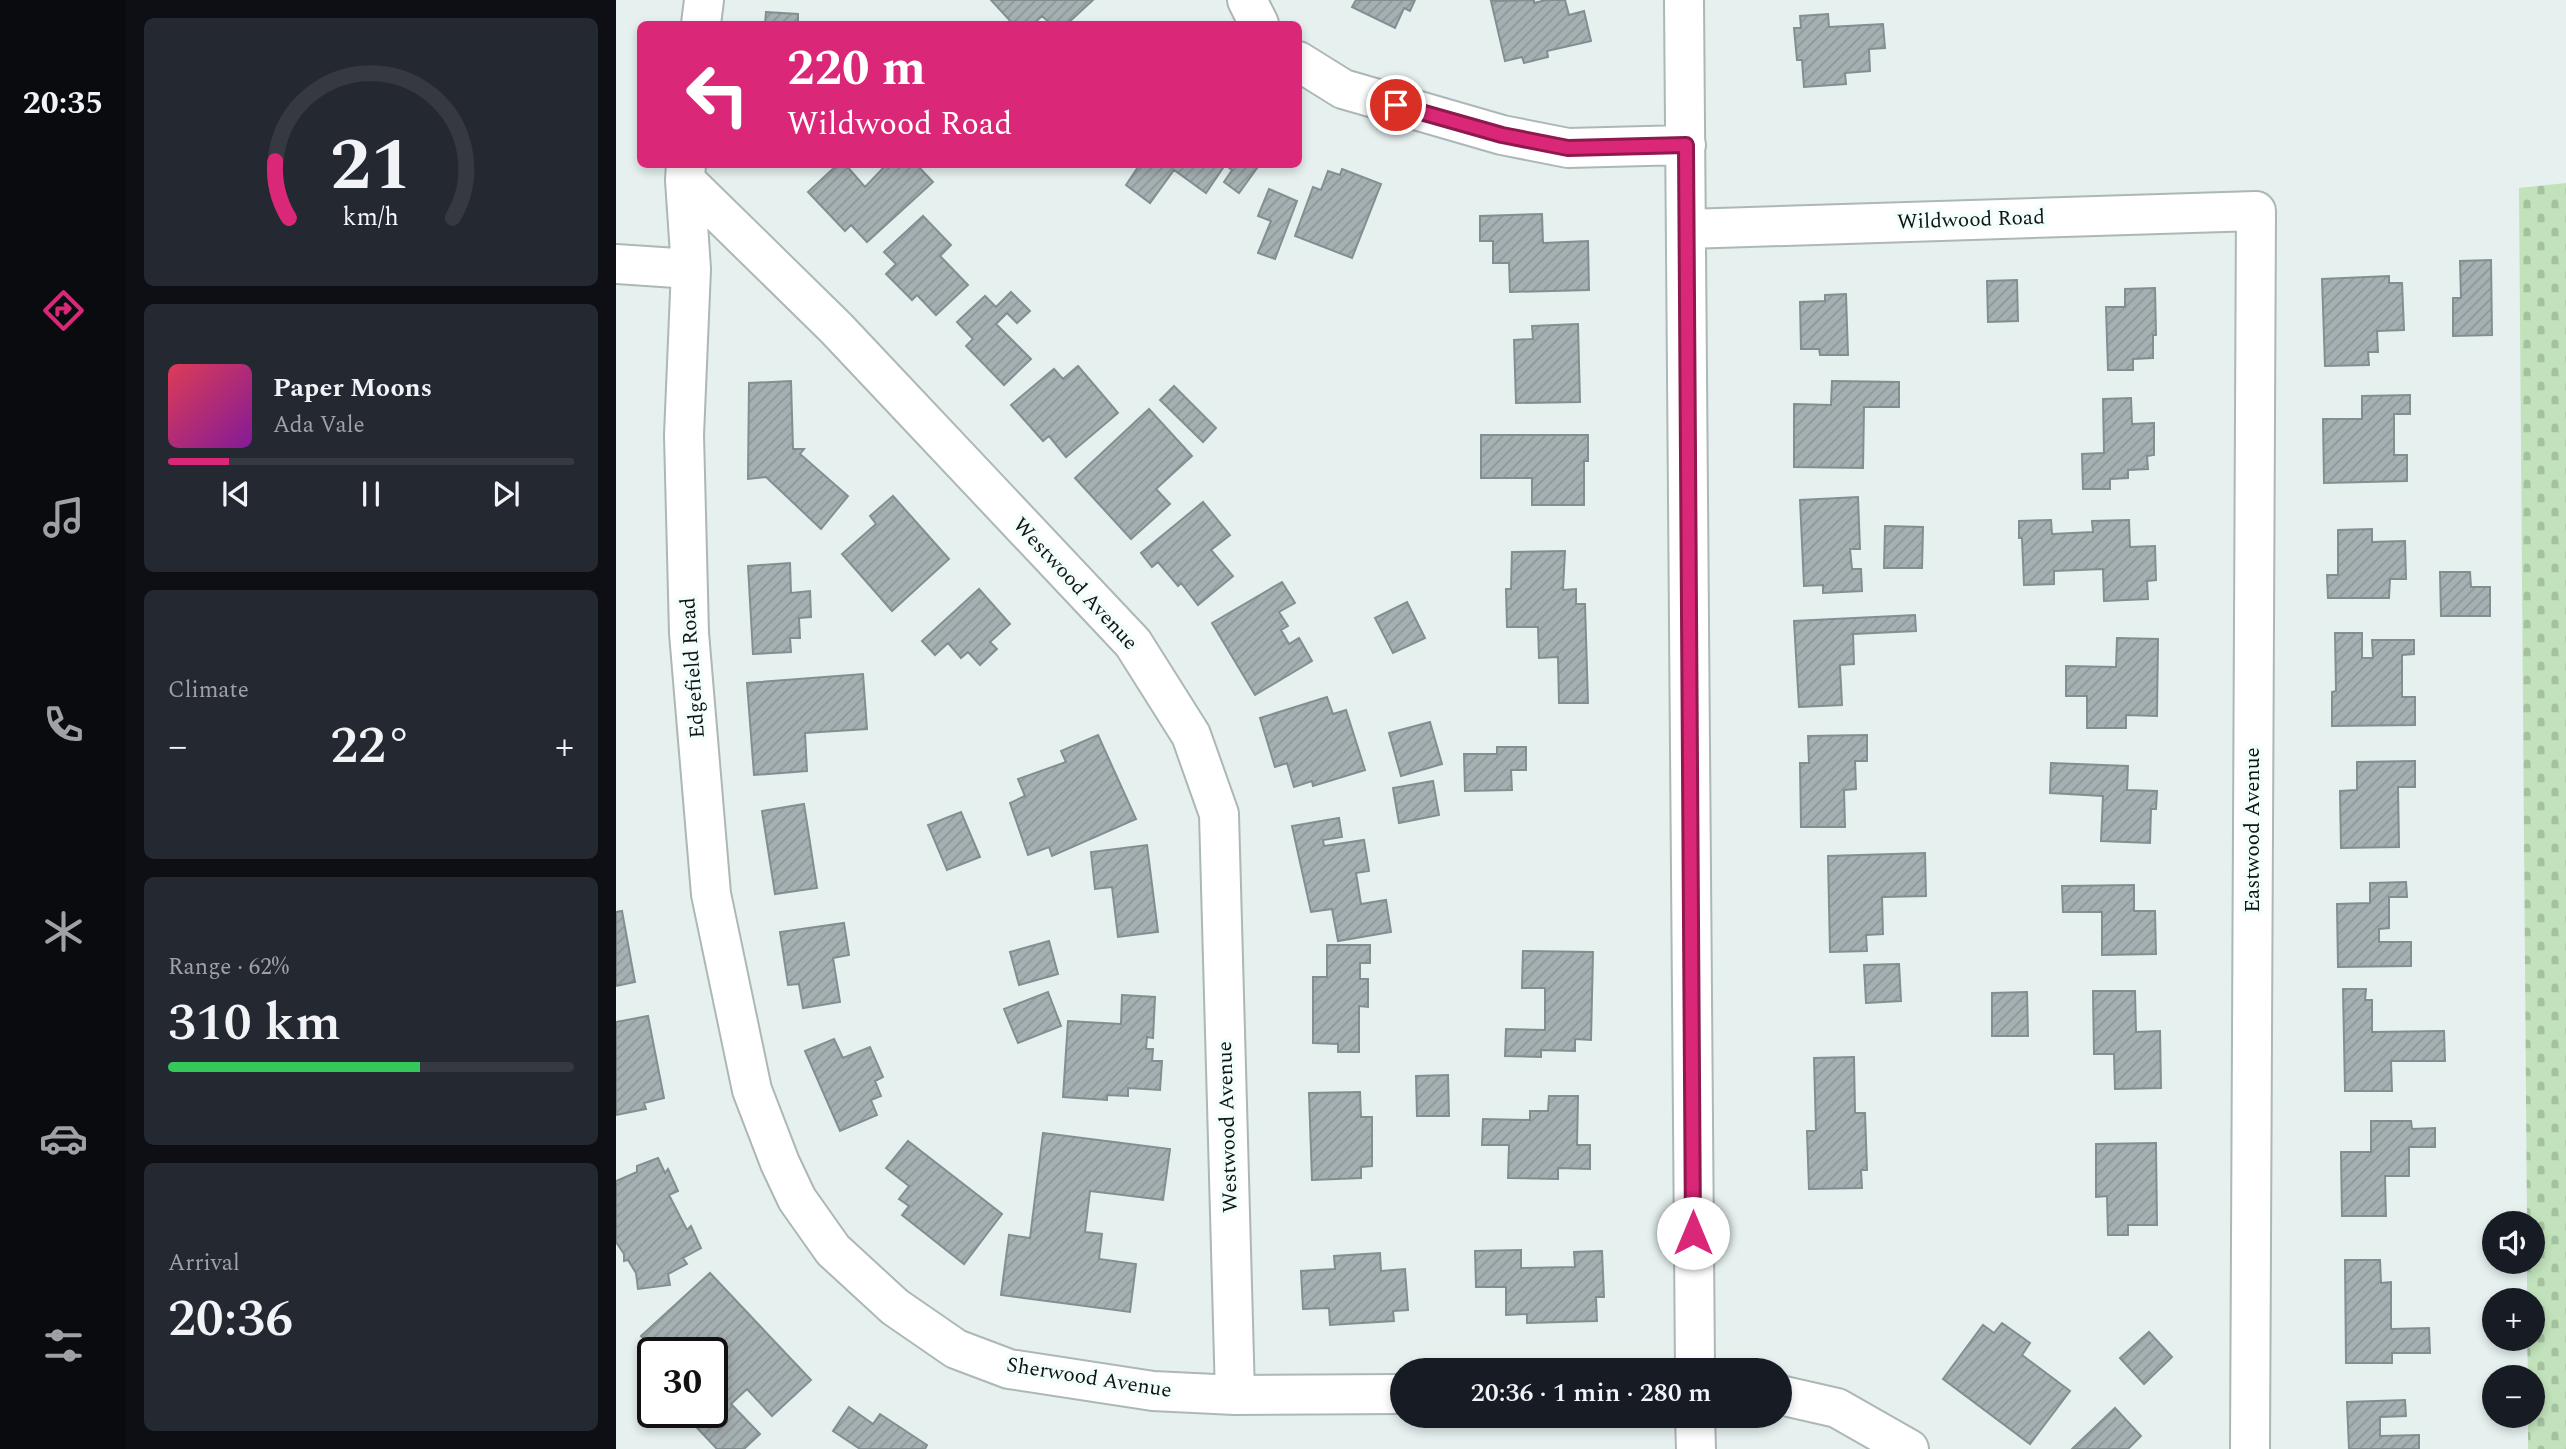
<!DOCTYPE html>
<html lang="en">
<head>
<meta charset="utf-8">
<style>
  :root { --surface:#171b24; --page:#242831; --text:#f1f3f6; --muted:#9ea1a6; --line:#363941; --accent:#db2777 }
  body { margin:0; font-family:Spectral,serif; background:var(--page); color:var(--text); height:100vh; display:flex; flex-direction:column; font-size:26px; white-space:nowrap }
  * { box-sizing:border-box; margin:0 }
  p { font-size:23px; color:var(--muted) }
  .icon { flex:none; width:38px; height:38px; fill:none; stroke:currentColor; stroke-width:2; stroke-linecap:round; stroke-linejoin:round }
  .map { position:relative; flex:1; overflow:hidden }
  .sheet { display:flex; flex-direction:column; gap:18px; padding:18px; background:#0d0f14; width:490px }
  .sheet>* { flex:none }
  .banner { position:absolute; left:21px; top:21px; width:665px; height:147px; border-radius:10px; box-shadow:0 4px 10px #0003; background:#db2777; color:#fff; overflow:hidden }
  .fabs { position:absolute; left:1866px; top:1211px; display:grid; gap:14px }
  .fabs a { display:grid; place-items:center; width:63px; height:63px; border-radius:50%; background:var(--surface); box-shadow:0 4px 10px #0003; font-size:35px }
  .speed { position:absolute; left:21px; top:1337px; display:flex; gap:14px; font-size:35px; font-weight:700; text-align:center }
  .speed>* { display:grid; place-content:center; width:91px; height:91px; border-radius:50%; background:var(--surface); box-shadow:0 4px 10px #0003; line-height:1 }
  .speed .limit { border:4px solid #111; border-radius:10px; background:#fff; color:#111 }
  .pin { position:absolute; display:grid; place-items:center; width:60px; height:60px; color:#fff; margin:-30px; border:4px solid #fff; border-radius:50%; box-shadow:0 2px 7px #0007 }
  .me { position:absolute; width:77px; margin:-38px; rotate:0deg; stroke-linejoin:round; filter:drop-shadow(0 0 5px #0008) }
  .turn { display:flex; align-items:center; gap:24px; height:147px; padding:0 35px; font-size:32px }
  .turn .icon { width:91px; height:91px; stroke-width:2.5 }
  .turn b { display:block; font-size:49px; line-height:60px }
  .big { font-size:52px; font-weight:600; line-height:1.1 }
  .sheet .tile { flex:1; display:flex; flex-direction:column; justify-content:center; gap:10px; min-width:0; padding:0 24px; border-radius:10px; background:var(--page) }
  .sheet .dial { align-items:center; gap:0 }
  .dial svg { height:182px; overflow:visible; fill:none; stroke:var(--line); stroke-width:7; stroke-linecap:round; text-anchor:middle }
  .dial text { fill:var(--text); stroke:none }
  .song { display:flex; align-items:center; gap:21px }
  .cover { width:84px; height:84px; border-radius:10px; background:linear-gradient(135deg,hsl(350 70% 55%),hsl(290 70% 35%)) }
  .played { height:7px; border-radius:4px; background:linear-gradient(90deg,var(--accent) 15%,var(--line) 15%) }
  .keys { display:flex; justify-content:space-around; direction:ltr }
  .heat { display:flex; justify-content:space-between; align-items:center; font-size:38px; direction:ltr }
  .charge { height:10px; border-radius:5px; background:linear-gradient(90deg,#34c759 62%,var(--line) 0) }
  .trip { position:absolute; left:774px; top:1358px; width:402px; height:70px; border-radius:35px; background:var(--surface); box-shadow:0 4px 10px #0003; font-weight:600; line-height:70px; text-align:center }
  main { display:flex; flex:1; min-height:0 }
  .menu { display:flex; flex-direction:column; width:126px; justify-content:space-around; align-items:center; background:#090b0e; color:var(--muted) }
  .menu .icon { width:49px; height:49px }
  .menu .on { color:var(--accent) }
  .menu b { font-size:32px; color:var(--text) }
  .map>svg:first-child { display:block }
  .cemetery { fill:url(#cemetery-stones) }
  .building { fill:url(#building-hatch); stroke:#838e90; stroke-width:2 }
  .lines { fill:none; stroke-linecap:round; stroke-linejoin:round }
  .minor-casing { stroke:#acb7b6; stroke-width:42 }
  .minor { stroke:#fff; stroke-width:38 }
  .route-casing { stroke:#8e194d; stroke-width:18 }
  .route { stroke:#db2777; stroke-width:12 }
  .labels { text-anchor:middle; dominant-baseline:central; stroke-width:7; stroke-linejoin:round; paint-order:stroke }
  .street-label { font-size:21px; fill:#101413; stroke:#f2fefc }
</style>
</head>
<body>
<main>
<nav class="menu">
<b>20:35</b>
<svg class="icon on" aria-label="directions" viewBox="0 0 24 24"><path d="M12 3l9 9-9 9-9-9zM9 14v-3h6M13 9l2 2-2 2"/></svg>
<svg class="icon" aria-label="music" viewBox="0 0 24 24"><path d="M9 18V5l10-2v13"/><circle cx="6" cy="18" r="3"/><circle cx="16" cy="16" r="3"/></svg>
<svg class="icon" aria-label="phone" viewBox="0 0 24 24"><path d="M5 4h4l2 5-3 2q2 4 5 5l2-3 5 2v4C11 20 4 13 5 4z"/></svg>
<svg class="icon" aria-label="climate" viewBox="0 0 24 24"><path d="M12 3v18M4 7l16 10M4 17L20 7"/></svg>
<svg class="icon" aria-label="car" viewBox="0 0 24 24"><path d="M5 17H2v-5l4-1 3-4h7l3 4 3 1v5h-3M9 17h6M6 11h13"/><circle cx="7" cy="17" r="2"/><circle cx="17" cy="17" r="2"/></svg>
<svg class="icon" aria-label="filters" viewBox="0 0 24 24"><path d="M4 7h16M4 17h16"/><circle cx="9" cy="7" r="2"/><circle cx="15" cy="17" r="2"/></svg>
</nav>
<section class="sheet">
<div class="tile dial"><svg viewBox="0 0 100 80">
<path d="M14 69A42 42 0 1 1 86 69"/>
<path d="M14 69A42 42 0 0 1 8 44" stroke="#db2777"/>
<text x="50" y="56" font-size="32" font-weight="700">21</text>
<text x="50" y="72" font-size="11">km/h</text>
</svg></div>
<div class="tile">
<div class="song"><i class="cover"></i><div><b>Paper Moons</b><p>Ada Vale</p></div></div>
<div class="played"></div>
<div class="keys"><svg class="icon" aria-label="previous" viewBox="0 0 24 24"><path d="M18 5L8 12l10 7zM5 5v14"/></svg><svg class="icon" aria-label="pause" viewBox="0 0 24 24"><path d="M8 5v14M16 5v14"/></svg><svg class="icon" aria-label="next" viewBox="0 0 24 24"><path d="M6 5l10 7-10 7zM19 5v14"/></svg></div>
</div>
<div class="tile"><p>Climate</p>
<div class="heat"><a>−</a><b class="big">22°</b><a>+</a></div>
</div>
<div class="tile"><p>Range · 62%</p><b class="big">310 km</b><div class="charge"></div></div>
<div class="tile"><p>Arrival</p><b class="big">20:36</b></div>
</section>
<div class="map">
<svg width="1950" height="1449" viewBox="0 0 1950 1449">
  <defs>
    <pattern id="cemetery-stones" width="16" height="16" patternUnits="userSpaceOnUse" patternTransform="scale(1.75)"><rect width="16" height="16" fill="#c1e2bb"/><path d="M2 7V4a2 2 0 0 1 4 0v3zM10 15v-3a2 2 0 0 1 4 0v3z" fill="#a5c1a0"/></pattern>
    <pattern id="building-hatch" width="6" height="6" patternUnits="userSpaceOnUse" patternTransform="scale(1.75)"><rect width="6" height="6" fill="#a5b0b2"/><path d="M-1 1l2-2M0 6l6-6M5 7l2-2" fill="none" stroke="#8d9698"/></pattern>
  </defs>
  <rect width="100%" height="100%" fill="#e5f0ef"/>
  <path class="cemetery" d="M1950,183V1449H1912V1416H1916V1377H1912L1911,1339H1916V1300H1911V1262H1916V1223H1911L1903,188Z"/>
  <path class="building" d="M375,0H477L451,24H435L426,16L417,24H397Z
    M740,0H799L794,11L788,8L779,28L736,7Z
    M918,0V3L930,0H949L953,15L968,11L975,41L931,51L932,57L908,63L906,57L889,61L875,1Z
    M150,12L182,14V24H149Z
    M1212,14L1213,27L1267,24L1269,48L1253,49L1254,71L1229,73L1230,84L1188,87L1186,60H1181L1178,28H1185L1184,16Z
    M222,164H229L249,187L271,164H300L317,182L251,242L235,225L229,231L192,192Z
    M524,164H644L623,193L608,182L616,170L609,165L590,193L558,170L534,203L510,185Z
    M726,169L765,184L736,258L679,236L697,187L705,190L712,171L724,175Z
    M653,189L681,201L659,259L642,253L655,221L642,216Z
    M926,214L927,243L972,241L973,290L894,292L893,263H877V241H864V216Z
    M307,216L335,245L324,256L352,285L320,315L301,295L296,300L270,274L280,264L268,252Z
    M1875,260L1876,335L1837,336V298H1845L1844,261Z
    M1773,276V283H1786L1788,330L1761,331L1762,352H1752L1753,365L1709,366L1706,279Z
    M1401,280L1402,321L1372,322L1371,281Z
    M1539,288L1540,335H1537V358L1517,359V370H1492L1490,307H1509V289Z
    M395,292L414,311L401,323L391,313L380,324L415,359L388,385L350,346L357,339L341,322L369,296L380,307Z
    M1230,294L1232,355H1204L1203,349H1185L1184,302L1209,301V295Z
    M962,324L964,402L900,403L898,340L917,339L916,326Z
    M462,366L502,413L450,457L433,436L427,441L395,405L438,369L447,379Z
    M175,381L177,449H188L184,454L232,496L205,529L150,477L132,479L133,383Z
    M1216,381L1283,382V407H1248L1247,468L1178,467V404L1215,405Z
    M558,386L600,428L587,442L544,400Z
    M1794,395V414H1778V455H1791V481L1708,483L1707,419H1746V396Z
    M1515,398L1516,424L1538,423V455L1531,456L1532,469L1512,470V478L1494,479V489H1467L1466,454L1488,453L1487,399Z
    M533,409L576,456L540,489L554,504L515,539L459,478Z
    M865,435H972V461H968V505H916V478H865Z
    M277,496L333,559L276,611L226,554L260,524L254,516Z
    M1242,497L1244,549H1234L1236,569H1245L1246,591L1207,593V585L1188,586L1184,500Z
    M587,502L614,535L595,550L617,576L582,605L565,583L562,586L542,562L536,567L525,553Z
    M1435,520L1436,534L1477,532L1476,521L1513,520L1514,547L1539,546L1540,580L1531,581L1532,599L1488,601L1487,569L1438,571V584L1408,585L1406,538H1403V521Z
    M1269,526L1307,527L1306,568H1268Z
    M1756,529V542L1789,541L1790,579H1774L1773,598H1712L1711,575H1722V530Z
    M949,551L947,590L960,589V604H969L972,703H943L942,657L923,658L922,627H891L890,589H895L896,552Z
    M174,563L175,593L194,591L195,617L183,618L184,638H174L175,652L137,654L132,566Z
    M1824,572H1854L1855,587H1874V616H1825Z
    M666,582L679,603L663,612L672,626L665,630L673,644L683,638L696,661L639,695L596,623Z
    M363,589L394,624L374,642L381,649L364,665L352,652L345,658L332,643L319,655L306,641Z
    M791,602L809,638L777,653L759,618Z
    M1299,615L1300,631L1237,634L1238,664L1224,665L1226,705L1183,707L1178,621Z
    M1719,633H1746V658H1757L1756,640H1798V654L1786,655V697H1799V725L1716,726V692L1720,691Z
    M1501,638L1542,639L1541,716L1510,715V728H1471V696H1450V666L1500,667Z
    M247,674L251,729L189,733L191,771L138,775L131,683Z
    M711,697L717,714L730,710L749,770L697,786L696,781L678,787L671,763L659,767L644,718Z
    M814,722L826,764L785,776L773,733Z
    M482,735L520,819L436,856L433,847L412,855L394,803L409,796L402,779L450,762L445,751Z
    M1251,735V761H1239L1240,789L1228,790L1229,827H1185L1184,763H1193L1192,736Z
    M881,747H910V770H895L896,790L849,791L848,754H881Z
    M1799,761V787H1782L1783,847L1725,848L1724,791L1741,790V762Z
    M1435,763L1512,766L1511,790L1541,791L1540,809H1535L1534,843L1485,841L1487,796L1434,793Z
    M817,781L823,815L783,823L777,788Z
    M188,804L201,888L159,894L146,811Z
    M345,812L364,857L331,870L312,825Z
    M723,818L726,837L707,840L708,846L748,840L753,871L740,873L745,904L770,900L775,932L722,941L716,909L695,912L676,826Z
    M531,845L542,932L502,937L496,887L479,889L475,852Z
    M1309,853L1310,896L1266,897L1267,934L1250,935L1251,951L1214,952L1212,856Z
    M1790,882L1791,897H1773V928L1763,929V942H1795V966L1722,967L1721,904L1754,903V883Z
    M1518,885V911H1539L1540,954L1486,955V912H1447L1446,886Z
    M6,911L19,982L0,986V912Z
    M228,923L233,955L217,958L224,1002L187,1008L183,984L172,985L164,932Z
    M433,941L442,974L403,985L394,952Z
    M711,945H754V963H744V979H752V1007L743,1006V1052H722V1044L697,1043V977H711Z
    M907,951L977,952L975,1040L959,1039V1051L925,1050V1057L889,1056L890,1029L929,1030V988H906Z
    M1283,964L1285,1001L1250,1003L1248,965Z
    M1727,989H1750L1749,1000H1756V1032L1828,1031L1829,1061H1775L1776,1091H1729Z
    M1477,991H1519L1520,1032L1544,1031L1545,1088L1499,1089L1498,1054H1478Z
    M432,992L445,1026L402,1043L388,1009Z
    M1411,992L1412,1036H1376V993Z
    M506,995L539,997L537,1038L531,1037L530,1049H537L536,1061H546L544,1090L512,1088V1096L491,1095V1100L447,1097L452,1021L505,1024Z
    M32,1016L48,1098L28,1103L30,1109L0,1115V1022Z
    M218,1039L227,1058L254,1047L267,1077L259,1081L265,1096L255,1100L261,1115L224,1131L189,1051Z
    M1238,1057L1239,1113H1249L1251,1170H1245L1246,1188L1193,1189L1191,1131H1200L1198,1058Z
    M832,1075L833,1116H801L800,1076Z
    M744,1092L745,1117H756V1166L745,1167V1178L696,1180L693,1093Z
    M933,1096H962L961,1145H974V1169L942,1168V1179L892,1178L893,1145H866L867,1119L914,1120V1111H932Z
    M1755,1121H1795L1796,1129L1819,1128V1147H1793V1176H1769L1770,1216H1726L1725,1152H1755Z
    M427,1133L554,1149L547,1200L474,1191L469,1232L486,1234L483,1259L520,1264L514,1312L385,1295L393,1235L414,1238Z
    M292,1141L386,1214L348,1264L286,1215L293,1206L283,1199L293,1186L270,1168Z
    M1540,1143L1541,1225H1512V1235H1492L1491,1196L1480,1197V1144Z
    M42,1158L49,1173L52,1169L62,1191L53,1195L71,1230L75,1226L85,1248L67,1258L71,1264L52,1274L54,1285L22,1289L20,1273L12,1260L8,1261V1254L0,1242V1181L21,1172V1166Z
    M905,1250V1268L959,1267L958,1252L986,1251L988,1297H980L981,1321L911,1323V1314L890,1315V1287H860L859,1251Z
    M764,1253L765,1271L789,1269L792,1310L777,1311L778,1321L714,1325L713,1308L687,1309L685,1271L719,1269L718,1256Z
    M1729,1260H1764L1765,1283L1775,1282V1329L1813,1328L1814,1353H1776V1363H1730Z
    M94,1273L195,1380L156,1416L131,1389L115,1404L144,1434L128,1449H101L66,1412H96V1353H60L49,1341L39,1351L25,1336Z
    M1386,1323L1414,1343L1406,1355L1454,1391L1414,1444L1327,1379L1367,1325L1378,1333Z
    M1533,1332L1556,1357L1528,1384L1504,1358Z
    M1789,1400L1790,1416L1764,1417V1436L1803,1435V1449H1733L1731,1402Z
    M233,1407L257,1424L264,1414L311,1445L309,1449H244L217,1431Z
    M1499,1408L1525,1436L1512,1449H1456Z"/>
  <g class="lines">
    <g class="minor-casing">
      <path id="minor" d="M631,0L643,24
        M1068,0L1079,1370
        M85,24L88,0
        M682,61L727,89L886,135L952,148L1070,145
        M70,164L69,180L75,269L68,435L73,633L95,894L136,1090L164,1163L181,1199L217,1250L279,1307L340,1349L393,1369L537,1391L619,1395L786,1394
        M69,180L220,328L517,643L575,735L603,814L619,1395
        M1071,229L1640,211L1634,1449
        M0,264L75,269
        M1164,1395L1221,1408L1293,1449
        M1079,1416L1080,1449"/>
    </g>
    <use href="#minor" class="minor"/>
  </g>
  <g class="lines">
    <g class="route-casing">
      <path id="route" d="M780,105L886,135L952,148L1070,145L1077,1233"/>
    </g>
    <use href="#route" class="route"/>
  </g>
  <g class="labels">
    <g class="street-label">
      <text transform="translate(1355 220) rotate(-2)">Wildwood Road</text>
      <text transform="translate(459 584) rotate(47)">Westwood Avenue</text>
      <text transform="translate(77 668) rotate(-94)">Edgefield Road</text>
      <text transform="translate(1637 830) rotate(-90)">Eastwood Avenue</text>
      <text transform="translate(612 1127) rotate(-92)">Westwood Avenue</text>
      <text transform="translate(473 1378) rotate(9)">Sherwood Avenue</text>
    </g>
  </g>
</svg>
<div class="fabs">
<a><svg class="icon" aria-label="sound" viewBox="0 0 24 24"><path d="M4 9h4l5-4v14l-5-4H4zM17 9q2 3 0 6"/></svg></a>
<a>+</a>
<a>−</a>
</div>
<div class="speed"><div class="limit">30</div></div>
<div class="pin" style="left:780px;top:105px;background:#d93025"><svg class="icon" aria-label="arrive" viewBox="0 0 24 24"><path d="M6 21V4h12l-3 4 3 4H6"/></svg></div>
<svg class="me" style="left:1077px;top:1233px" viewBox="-20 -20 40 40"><circle r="19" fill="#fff"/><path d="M0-13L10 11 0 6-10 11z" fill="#db2777"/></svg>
<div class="trip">20:36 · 1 min · 280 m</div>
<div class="banner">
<div class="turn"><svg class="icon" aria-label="left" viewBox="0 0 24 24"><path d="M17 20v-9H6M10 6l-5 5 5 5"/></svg><div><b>220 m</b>Wildwood Road</div></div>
</div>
</div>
</main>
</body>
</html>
